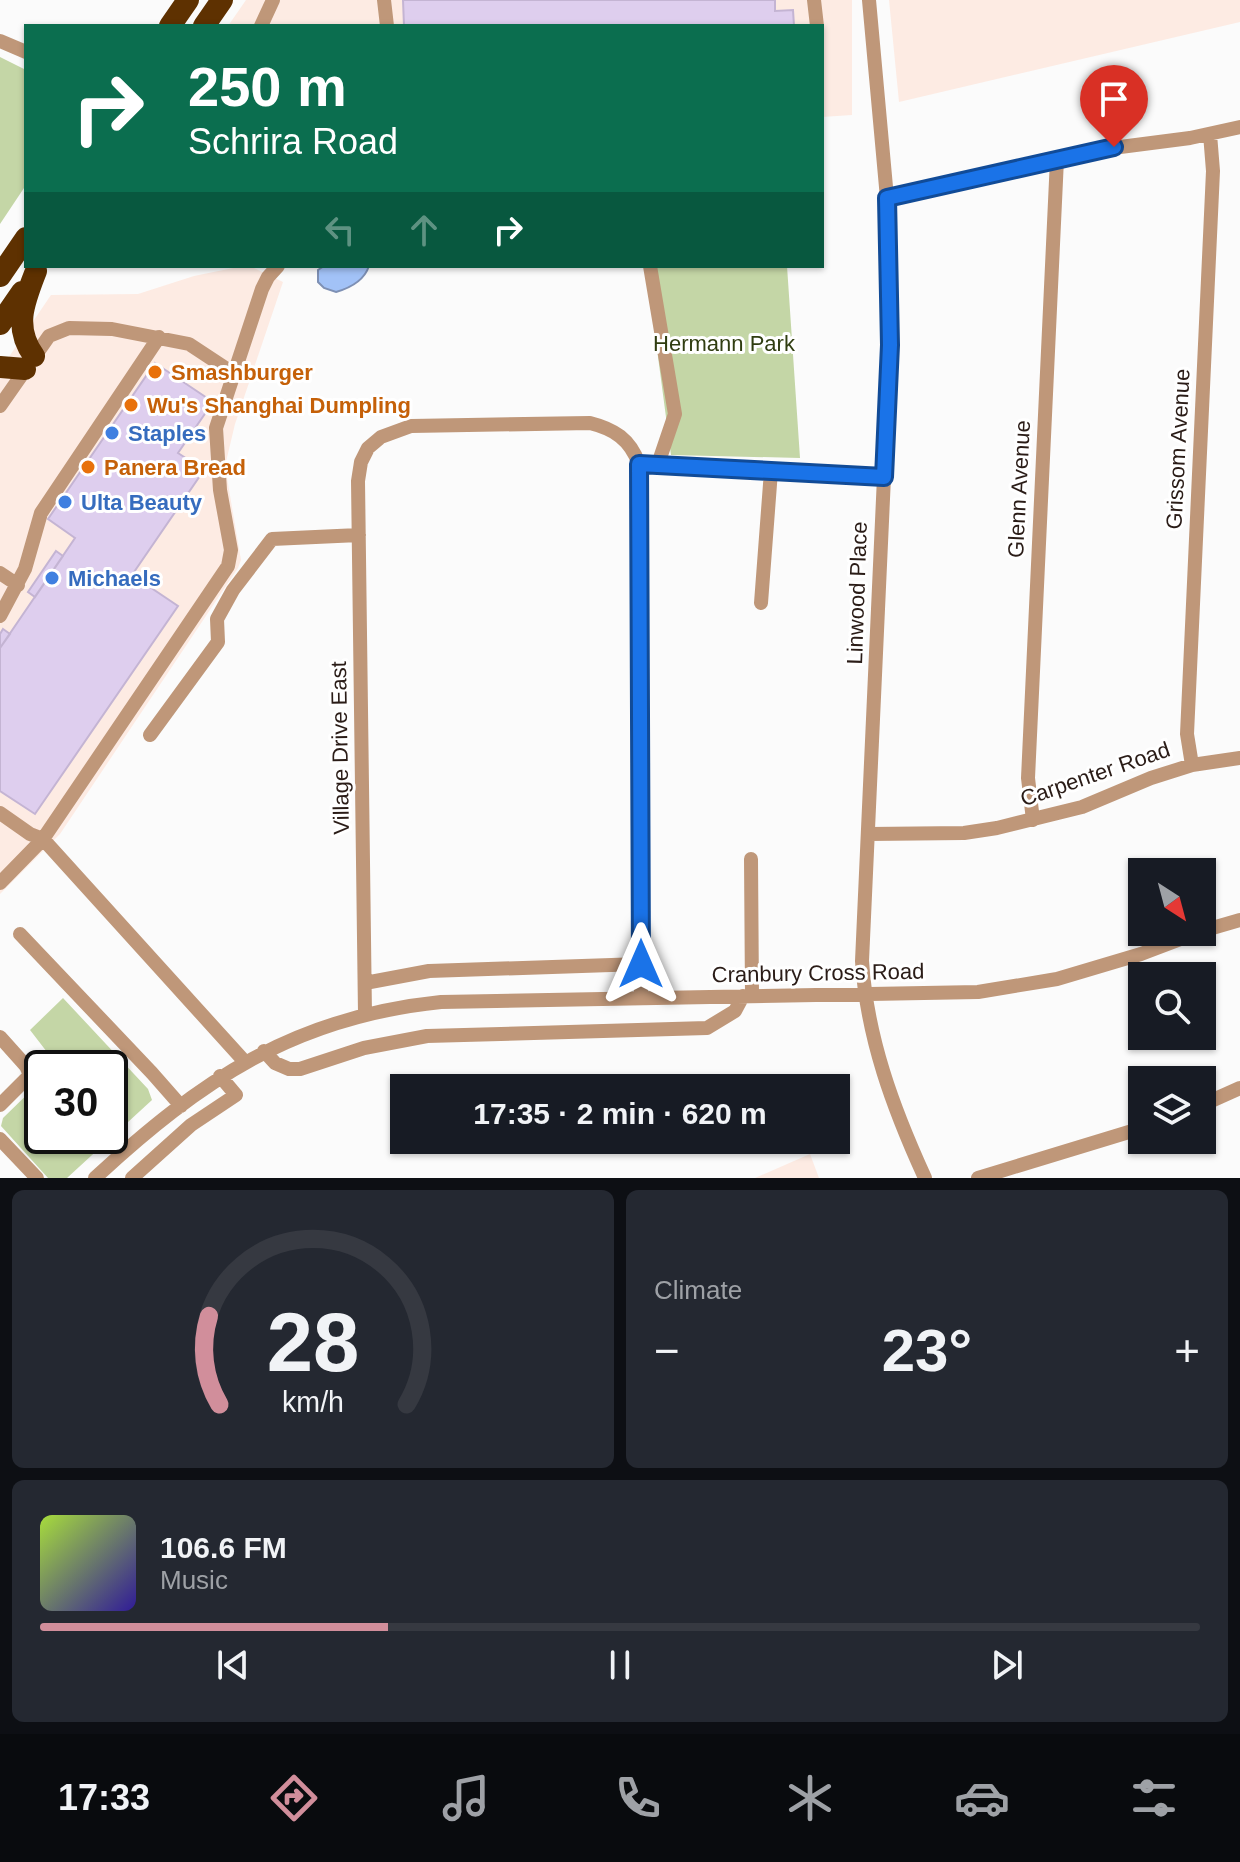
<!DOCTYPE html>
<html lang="en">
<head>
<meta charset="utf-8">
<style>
  :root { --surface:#171b24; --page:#242831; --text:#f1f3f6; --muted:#9ea1a6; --line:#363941; --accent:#d18e9b }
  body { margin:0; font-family:Arial,sans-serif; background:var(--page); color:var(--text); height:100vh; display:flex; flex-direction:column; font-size:30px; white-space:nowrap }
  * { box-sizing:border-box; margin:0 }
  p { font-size:26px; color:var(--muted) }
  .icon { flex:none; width:44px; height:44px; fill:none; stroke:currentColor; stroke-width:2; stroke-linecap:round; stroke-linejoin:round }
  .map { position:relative; height:1178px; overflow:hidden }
  .details { display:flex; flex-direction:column; gap:12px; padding:12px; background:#0d0f14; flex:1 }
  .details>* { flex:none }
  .guide { position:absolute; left:24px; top:24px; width:800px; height:244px; border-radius:0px; box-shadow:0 2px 6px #0004; background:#0b6e4f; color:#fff; overflow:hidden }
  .needle { width:52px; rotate:144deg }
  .controls { position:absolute; left:1128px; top:858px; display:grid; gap:16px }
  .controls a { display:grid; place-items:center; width:88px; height:88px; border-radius:0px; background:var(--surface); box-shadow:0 2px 6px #0004; font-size:40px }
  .speed { position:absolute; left:24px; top:1050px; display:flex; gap:16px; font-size:40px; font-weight:700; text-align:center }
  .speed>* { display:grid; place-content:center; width:104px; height:104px; border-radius:50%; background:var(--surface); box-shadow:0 2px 6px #0004; line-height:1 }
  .speed .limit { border:4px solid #111; border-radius:12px; background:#fff; color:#111 }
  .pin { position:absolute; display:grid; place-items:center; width:68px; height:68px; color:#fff; margin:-82px -34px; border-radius:50% 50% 50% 0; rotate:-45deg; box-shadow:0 0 8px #0007 }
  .pin .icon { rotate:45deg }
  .me { position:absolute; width:88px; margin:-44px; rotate:0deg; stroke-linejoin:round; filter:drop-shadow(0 0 6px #0008) }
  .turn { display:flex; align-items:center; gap:28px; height:168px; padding:0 32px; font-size:36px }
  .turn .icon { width:104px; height:104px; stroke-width:2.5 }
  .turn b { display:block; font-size:56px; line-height:68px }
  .lanes { display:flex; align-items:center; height:76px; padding:0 32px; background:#0003; justify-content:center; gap:40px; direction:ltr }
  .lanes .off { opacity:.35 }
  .big { font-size:60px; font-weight:600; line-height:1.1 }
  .details .tile { flex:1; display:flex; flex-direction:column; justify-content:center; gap:12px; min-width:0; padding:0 28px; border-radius:12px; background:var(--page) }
  .details .dial { align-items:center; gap:0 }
  .dial svg { height:208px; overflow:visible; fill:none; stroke:var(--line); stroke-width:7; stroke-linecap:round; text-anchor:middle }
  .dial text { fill:var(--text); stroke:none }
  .song { display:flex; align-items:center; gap:24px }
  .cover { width:96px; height:96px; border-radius:12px; background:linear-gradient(135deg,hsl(80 70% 55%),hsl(250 70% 35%)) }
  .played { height:8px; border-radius:4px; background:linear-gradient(90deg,var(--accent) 30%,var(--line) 30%) }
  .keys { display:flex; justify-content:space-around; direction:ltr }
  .heat { display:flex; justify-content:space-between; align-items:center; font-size:44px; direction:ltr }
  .details .tiles { flex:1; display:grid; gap:12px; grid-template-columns:1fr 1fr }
  .tile:last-child { grid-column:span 2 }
  .trip { position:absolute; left:390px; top:1074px; width:460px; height:80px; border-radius:0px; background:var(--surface); box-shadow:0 2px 6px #0004; font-weight:600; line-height:80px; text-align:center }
  .tabs { display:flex; height:128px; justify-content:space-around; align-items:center; background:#090b0e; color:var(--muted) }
  .tabs .icon { width:56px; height:56px }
  .tabs .selected { color:var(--accent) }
  .tabs b { font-size:36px; color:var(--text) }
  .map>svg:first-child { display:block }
  .built { fill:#fdebe3 }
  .green { fill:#c4d6a6 }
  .water { fill:#a2c2f7; stroke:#7e90b4; stroke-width:2 }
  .building { fill:#deceee; stroke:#c4b4d3; stroke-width:2 }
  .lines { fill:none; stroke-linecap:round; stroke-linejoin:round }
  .minor { stroke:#bf9779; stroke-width:14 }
  .highway { stroke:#5e3101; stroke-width:22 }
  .route-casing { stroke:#114b97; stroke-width:20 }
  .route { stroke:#1a73e8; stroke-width:14 }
  .food-dot { fill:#e8710a; stroke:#fff; stroke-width:3 }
  .shop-dot { fill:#3f7fe0; stroke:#fff; stroke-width:3 }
  .labels { text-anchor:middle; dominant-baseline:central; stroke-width:6; stroke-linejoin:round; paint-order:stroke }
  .park-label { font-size:22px; fill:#303d11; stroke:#fff }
  .food-label { font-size:22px; font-weight:bold; fill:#c56008; stroke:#fff; text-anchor:start }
  .shop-label { font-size:22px; font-weight:bold; fill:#366cbe; stroke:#fff; text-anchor:start }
  .street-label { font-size:22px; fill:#2a1c17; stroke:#fff }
</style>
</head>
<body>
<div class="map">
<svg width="1240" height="1178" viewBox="0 0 1240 1178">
  <rect width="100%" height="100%" fill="#fbfbfb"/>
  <path class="built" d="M246,0H852V115L822,117V26H228Z
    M889,0H1240V22L899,102Z
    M243,266H250L283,282L235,424L225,466L241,560L238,568L60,834L0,894V370L51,295L138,294L194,276Z
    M810,1154L819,1178H755Z"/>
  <path class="green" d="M0,57L26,70V185L0,224Z
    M646,266H787L800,458L671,455Z
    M63,998L148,1089L152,1100L67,1178H48L1,1126L3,1118L42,1080V1136H110V1068H54L57,1065L30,1030Z"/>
  <path class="water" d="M324,266H369C364,281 350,288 336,292L324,288L318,282V270Z"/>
  <path class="building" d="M403,0H775V11L793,10L794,26H404Z
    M155,363L213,402L178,453L204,470L132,575L178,606L35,814L0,791V648L75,538L48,519Z
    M56,551L63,556L35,597L28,592Z
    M3,629L10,634L0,648V634Z"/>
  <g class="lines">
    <path class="minor" d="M384,0L387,26
      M814,0L817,26
      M869,0L887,198L890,345L862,961C867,1038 893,1108 925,1178
      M261,26L273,0
      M0,41L26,52
      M887,198L1097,150L1190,138L1240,127
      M650,266L675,414L658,464
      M0,406L49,336L69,328L112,329L189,344L233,373
      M639,464L884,477
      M0,573L18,585
      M761,603L771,471
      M0,616L25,569L41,513L159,337
      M150,735L218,642L217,619L233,590L272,539L359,535
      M1192,765L1187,734L1213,171L1210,134
      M0,813L30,834L43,839L245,1062
      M1033,820L1028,778L1057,159
      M869,834L964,833L997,828L1082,807L1151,778L1192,765L1240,758
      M751,859L752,996
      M0,883L43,839L228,566L231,550L220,490L216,428L262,289L268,277L278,266
      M1202,931L1240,920
      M20,934L152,1073L181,1106
      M365,983L429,971L641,964
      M365,1014L358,481L361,462L368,448L381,437L411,426L590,423C614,429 630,439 639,464L641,998
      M0,1037L26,1066L30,1075L0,1105
      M264,1051L275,1063L289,1069H300L364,1048L427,1036L707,1028L735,1011L743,996
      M1202,1105L1240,1088
      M0,1139L37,1178
      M95,1178C201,1080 294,1017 441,1002L978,992L1057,979L1141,954L1199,932
      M132,1178L191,1125L236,1095L220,1076
      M978,1178L1142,1128"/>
    <path class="highway" d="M170,26L188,0
      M204,26L222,0
      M0,276L26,238
      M0,324L22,292
      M34,356C13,327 24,302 36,271
      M0,367L25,369"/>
  </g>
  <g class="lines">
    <g class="route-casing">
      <path id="route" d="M641,964L639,464L884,477L890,345L887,198L1114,147"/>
    </g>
    <use href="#route" class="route"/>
  </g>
  <g class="food-dot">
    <circle cx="155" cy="372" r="8"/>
    <circle cx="131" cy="405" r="8"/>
    <circle cx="88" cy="467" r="8"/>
  </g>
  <g class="shop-dot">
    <circle cx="112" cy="433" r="8"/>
    <circle cx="65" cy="502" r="8"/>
    <circle cx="52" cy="578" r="8"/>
  </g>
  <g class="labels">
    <g class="park-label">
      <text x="724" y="343">Hermann Park</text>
    </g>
    <g class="food-label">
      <text x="171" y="372">Smashburger</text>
      <text x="147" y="405">Wu's Shanghai Dumpling</text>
      <text x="104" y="467">Panera Bread</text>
    </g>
    <g class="shop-label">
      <text x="128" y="433">Staples</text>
      <text x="81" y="502">Ulta Beauty</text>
      <text x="68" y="578">Michaels</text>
    </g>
    <g class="street-label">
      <text transform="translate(1178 449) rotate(-87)">Grissom Avenue</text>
      <text transform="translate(1019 489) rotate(-87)">Glenn Avenue</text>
      <text transform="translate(857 593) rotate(-88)">Linwood Place</text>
      <text transform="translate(340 748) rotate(-91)">Village Drive East</text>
      <text transform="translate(1095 774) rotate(-19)">Carpenter Road</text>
      <text transform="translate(818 973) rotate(-1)">Cranbury Cross Road</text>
    </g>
  </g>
</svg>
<div class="controls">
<a><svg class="needle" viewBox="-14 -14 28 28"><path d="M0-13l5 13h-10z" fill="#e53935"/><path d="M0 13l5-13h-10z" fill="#9ea1a6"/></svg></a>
<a><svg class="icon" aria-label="search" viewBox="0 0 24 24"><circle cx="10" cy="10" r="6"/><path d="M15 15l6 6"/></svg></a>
<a><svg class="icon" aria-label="layers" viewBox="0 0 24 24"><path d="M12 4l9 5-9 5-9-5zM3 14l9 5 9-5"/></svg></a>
</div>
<div class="speed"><div class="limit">30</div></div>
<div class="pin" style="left:1114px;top:147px;background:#d93025"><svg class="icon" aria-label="arrive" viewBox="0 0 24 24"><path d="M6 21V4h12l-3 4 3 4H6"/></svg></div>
<svg class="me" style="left:641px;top:964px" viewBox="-20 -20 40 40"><path d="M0-17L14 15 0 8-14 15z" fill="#1a73e8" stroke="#fff" stroke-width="4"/></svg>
<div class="trip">17:35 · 2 min · 620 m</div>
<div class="guide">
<div class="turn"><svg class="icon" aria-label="right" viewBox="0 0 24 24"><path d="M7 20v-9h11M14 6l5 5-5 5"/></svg><div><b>250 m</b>Schrira Road</div></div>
<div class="lanes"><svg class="icon off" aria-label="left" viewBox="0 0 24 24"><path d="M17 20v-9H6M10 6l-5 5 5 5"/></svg><svg class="icon off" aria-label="ahead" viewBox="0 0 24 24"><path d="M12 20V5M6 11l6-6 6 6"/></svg><svg class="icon" aria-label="right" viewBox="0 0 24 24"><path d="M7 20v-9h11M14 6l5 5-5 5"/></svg></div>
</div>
</div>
<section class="details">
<div class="tiles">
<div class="tile dial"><svg viewBox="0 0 100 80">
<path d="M14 69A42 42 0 1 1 86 69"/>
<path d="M14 69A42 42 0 0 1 10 35" stroke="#d18e9b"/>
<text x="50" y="56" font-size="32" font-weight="700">28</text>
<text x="50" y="72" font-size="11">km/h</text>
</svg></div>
<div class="tile"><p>Climate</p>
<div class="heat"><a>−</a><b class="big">23°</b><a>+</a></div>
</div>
<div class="tile">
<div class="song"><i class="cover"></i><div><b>106.6 FM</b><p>Music</p></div></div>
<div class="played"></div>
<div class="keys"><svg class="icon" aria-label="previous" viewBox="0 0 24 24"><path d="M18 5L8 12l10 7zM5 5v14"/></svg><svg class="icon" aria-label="pause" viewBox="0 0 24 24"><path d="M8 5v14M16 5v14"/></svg><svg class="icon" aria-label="next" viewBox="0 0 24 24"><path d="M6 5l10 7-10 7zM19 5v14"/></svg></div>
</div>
</div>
</section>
<nav class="tabs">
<b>17:33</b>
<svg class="icon selected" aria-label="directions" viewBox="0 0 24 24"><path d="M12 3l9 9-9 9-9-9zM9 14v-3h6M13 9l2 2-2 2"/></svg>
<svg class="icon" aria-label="music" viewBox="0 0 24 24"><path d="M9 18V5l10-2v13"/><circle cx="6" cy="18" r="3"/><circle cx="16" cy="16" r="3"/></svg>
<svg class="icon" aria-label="phone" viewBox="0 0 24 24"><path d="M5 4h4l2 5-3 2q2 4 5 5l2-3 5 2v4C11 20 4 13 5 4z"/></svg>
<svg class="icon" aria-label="climate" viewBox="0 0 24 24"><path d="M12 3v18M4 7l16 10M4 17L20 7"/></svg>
<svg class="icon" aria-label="car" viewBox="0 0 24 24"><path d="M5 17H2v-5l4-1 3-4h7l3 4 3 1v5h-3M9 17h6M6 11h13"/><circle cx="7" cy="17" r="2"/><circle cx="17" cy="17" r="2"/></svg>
<svg class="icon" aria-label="filters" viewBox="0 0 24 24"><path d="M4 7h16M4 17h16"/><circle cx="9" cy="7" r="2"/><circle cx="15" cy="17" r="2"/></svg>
</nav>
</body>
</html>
